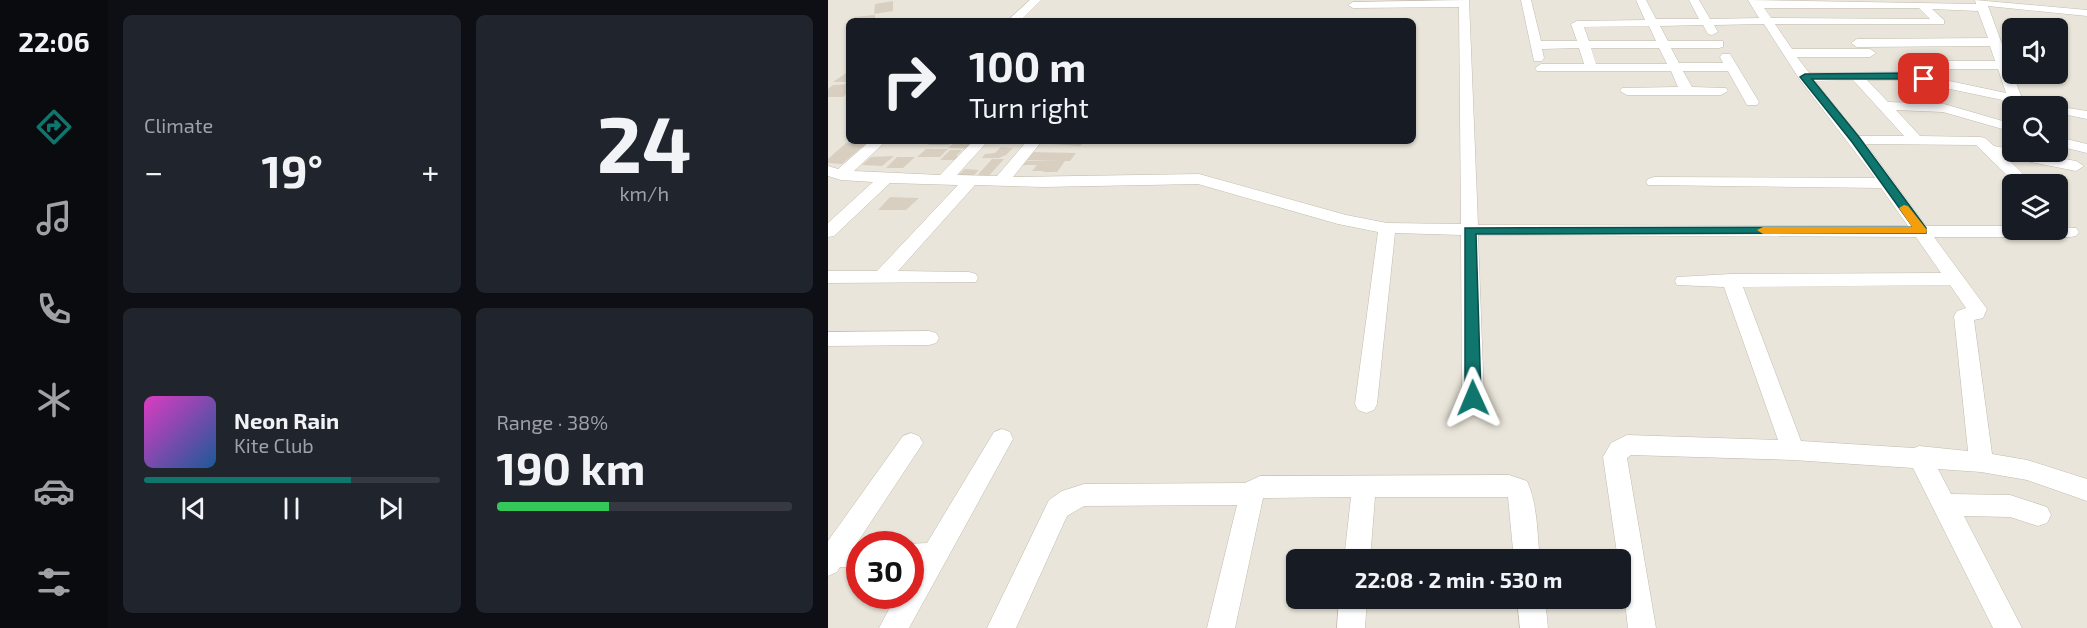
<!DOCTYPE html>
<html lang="en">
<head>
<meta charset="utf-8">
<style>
  :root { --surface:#171b24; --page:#20242c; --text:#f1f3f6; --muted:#9ea1a6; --line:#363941; --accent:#0f766e }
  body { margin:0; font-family:"Exo 2",sans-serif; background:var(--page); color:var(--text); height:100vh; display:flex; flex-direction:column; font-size:22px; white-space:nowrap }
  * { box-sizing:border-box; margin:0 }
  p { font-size:20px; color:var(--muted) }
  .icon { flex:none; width:33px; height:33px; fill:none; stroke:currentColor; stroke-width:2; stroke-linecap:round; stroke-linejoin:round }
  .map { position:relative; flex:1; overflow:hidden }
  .drawer { display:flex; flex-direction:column; gap:15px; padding:15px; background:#0d0f14; width:720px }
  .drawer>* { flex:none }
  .top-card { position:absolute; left:18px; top:18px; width:570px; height:126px; border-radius:9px; box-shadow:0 2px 4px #0004; background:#171b24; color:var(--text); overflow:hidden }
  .buttons { position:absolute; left:1174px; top:18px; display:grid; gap:12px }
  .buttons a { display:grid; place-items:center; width:66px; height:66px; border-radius:9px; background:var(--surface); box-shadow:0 2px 4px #0004; font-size:30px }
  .speed { position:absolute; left:18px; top:531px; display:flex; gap:12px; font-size:30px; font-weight:700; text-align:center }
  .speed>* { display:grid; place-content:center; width:78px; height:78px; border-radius:50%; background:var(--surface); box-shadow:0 2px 4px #0004; line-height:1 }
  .speed .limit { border:9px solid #d22; background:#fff; color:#111 }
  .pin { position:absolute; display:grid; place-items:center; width:51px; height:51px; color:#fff; margin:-26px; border-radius:12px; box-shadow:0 3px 9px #0006 }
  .me { position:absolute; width:66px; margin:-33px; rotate:359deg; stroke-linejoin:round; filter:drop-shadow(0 0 4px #0008) }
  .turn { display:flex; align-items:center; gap:21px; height:126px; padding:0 24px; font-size:27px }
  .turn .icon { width:78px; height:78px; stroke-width:2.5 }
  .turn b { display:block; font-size:42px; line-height:51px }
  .big { font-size:45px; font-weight:700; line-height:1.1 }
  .drawer .card { flex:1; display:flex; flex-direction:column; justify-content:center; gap:9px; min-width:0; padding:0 21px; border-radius:9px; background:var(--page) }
  .drawer .dial { align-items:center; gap:0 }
  .dial b { font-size:78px; line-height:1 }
  .song { display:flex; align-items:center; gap:18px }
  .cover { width:72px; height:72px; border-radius:9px; background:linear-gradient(135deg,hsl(310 70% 55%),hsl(210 70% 35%)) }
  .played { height:6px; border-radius:3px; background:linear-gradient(90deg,var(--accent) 70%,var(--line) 70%) }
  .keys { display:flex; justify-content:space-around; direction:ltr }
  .heat { display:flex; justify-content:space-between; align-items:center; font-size:33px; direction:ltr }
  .charge { height:9px; border-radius:4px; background:linear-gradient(90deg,#34c759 38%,var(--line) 0) }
  .drawer .tiles { flex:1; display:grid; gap:15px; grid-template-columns:repeat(2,1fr) }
  .trip { position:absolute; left:458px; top:549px; width:345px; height:60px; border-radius:9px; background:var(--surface); box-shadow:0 2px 4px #0004; font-weight:700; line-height:60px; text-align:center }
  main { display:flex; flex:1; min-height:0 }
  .menu { display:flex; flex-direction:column; width:108px; justify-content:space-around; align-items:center; background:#090b0e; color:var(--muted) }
  .menu .icon { width:42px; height:42px }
  .menu .selected { color:var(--accent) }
  .menu b { font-size:27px; color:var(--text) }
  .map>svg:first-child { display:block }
  .residential { fill:#eae5da; fill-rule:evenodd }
  .building { fill:#d8cfc1 }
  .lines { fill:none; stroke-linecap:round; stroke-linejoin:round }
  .minor-casing { stroke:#c2bbae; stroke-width:1 }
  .minor { fill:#fff; fill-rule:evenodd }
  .route { fill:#0f766e; stroke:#0a4d48; stroke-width:1.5 }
  .slow { fill:#f59e0b }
</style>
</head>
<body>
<main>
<nav class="menu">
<b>22:06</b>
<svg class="icon selected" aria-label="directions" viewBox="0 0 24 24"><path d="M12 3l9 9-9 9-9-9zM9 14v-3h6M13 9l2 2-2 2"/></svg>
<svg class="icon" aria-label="music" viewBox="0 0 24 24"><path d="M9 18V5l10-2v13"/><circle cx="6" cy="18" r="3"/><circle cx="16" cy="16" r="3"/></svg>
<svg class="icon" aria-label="phone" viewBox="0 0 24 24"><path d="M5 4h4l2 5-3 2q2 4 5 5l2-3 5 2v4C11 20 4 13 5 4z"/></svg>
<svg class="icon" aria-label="climate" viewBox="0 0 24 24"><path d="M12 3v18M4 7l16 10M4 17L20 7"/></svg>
<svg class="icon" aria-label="car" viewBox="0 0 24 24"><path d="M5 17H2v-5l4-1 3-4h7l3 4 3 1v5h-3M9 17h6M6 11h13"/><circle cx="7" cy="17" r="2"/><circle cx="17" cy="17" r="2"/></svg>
<svg class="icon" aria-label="filters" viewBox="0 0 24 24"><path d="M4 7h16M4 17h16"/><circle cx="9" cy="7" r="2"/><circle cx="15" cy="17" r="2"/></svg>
</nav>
<section class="drawer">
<div class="tiles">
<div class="card"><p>Climate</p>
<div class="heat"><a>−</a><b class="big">19°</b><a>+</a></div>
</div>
<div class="card dial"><b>24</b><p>km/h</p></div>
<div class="card">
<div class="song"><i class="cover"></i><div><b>Neon Rain</b><p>Kite Club</p></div></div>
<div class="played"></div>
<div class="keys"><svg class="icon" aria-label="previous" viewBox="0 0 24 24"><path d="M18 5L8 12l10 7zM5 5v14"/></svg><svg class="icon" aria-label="pause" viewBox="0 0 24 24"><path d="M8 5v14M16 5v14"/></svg><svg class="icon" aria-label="next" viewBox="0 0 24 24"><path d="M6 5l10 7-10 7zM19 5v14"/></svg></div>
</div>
<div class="card"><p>Range · 38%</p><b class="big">190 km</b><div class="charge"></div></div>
</div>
</section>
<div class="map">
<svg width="1259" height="628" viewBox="0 0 1259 628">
  <rect width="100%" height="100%" fill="#f6f3ec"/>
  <path class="residential" d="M0,0H1259V628H0ZM21,21H585V141H21ZM1185,28H1230V74H1185ZM1185,106H1230V152H1185ZM1185,184H1230V230H1185ZM32,544H82V596H32ZM468,560H792V598H468Z"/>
  <path class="building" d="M65,1V11L46,14L47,4Z
    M47,15V21H26V17Z
    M21,71V82H5Z
    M21,84V91L15,97H0V89L5,85Z
    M104,141H125L121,145H100Z
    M227,141H257L252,146L224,144Z
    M40,142L14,164L0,163V159L18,143Z
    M127,142L148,143L145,149L120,148Z
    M173,147L185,148L178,155L171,158H154L157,154L167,153Z
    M98,149H120L112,157H89Z
    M122,150H134L128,156H135L131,160H112Z
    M202,152L248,153L242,161H237L229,172H215L216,171H204L209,165H192L195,161L231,160H196Z
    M66,156L54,166L34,165L43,157Z
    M69,157H87L75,168H58Z
    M164,159H176L158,179H146Z
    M137,169L151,170L142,179L127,178Z
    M62,197L91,198L78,210H50Z"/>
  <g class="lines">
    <g class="minor-casing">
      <path id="minor" d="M202,0H213L192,21H179Z
        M641,0L650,225L1080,226L1053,188L820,185L818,182L820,179L826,177L1047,178L972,80L936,24L886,25L890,32L884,35L880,34L875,25L832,26L840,41H895V47L891,48H843L851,63H895L892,57L894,54H902L931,102L929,105H919L900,71H855L864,87L898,88L900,91L893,95H799L792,91L794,88L850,87L843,71H709L707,68L713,64H756L751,48L714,49L716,58L714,61H706L693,0H703L713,41H749L743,24L749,21L817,20L808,0H818L828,19H871L861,0H871L882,19L931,18L920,0L1148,4L1147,0L1259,10V16L1160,6L1193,96L1225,103L1227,106L1259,111V119L1230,113V106H1203L1079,80H1039L1060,102L1116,104L1185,124V132L1115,112L1068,110L1092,136L1152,137L1157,138L1166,146L1248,161L1256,166L1248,171L1178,157L1205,184H1188L1148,145L1038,144L1098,226H1185V230H1230V227L1248,228L1251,232L1248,236L1242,237H1106L1159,309L1155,318L1146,320L1164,454L1199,460L1259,479V501L1199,480L1153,472L1110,469L1123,494L1182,495L1219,507L1223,515L1219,523L1210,526L1182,517L1136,516L1194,628H1165L1085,468L965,460L803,455L799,458L828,628H800L792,560H790L775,457L783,443L799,435L950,440L896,287L849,285L847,281L849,277L903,274L1113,273L1088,237L650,235L656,398L653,404L645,407L637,404L634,398L633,235L567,233L549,404L546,410L538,413L530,410L527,404L550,232L510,224L370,184L215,187L147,185L70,271L141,272L148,274L150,278L148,282L0,283V271H49L130,185L62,183L6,236L0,237V223L45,182L13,180L0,176V166L10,169L42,141H58L26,171L112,175L145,141H160L129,175L169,176L199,141H214L185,177L371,174L518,215L559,223L633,224L631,7L525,8L520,5L525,2ZM936,8H1091L1102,19L943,18ZM1104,9L1150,11L1160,38L1029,39L1023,43L1029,47L1162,46L1167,61H1083L1077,65L1083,69H1170L1178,93L1079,72L981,73L969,57H1042L1048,53L1042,49H964L947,24H1116V20ZM821,26L828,41H761L756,27ZM763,48H831L839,64H768ZM1025,80L1076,136H1031L987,81ZM1122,285L1138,308L1129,311L1126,316L1140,451L1091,446L1086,448L973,441L915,287Z
        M1230,137L1259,144V153L1230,146Z
        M101,331L108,333L111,338L108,343L101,345L0,346V332Z
        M174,429L182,432L185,439L81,628H51L68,596H82L85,569H82V544H79L99,543L166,432Z
        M83,433L91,436L95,443L29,543L37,544H32V567H12L9,572L0,576V541L75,436Z
        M681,475L699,481C710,505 709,534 712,560H686L680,497H547L542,560H516L523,497L435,498L407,628H379L409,505L256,506L239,516L188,628H159L221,500L234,491L256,484L417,483L432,476Z
        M511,598H539L537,628H509Z
        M689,598H717L720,628H692Z"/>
    </g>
    <use href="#minor" class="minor"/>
  </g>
  <path class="route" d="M1079,73L1100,79L1096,81L1079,79H984L1031,137L1098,228V233L648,234L653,398L650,402H640L637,398V228L1085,227L1024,142L972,77L977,74Z"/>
  <path class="slow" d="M1076,205L1080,206L1099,230L1098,233L935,234L929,230L935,227H1084L1071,208Z"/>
</svg>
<div class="buttons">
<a><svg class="icon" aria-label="sound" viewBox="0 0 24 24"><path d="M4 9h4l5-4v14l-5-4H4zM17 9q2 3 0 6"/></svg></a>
<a><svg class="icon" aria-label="search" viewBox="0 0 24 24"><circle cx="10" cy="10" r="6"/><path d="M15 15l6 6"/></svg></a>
<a><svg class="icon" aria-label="layers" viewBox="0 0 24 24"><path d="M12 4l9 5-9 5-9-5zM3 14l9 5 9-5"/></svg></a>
</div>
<div class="speed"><div class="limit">30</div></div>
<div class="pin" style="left:1096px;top:79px;background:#d93025"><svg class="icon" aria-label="arrive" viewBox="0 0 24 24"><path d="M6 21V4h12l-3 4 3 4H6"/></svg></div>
<svg class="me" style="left:645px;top:398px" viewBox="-20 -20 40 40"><path d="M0-17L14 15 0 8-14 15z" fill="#0f766e" stroke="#fff" stroke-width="4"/></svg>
<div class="trip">22:08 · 2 min · 530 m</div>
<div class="top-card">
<div class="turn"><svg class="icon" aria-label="right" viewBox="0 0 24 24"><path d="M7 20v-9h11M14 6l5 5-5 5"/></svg><div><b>100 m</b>Turn right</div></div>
</div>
</div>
</main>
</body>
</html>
